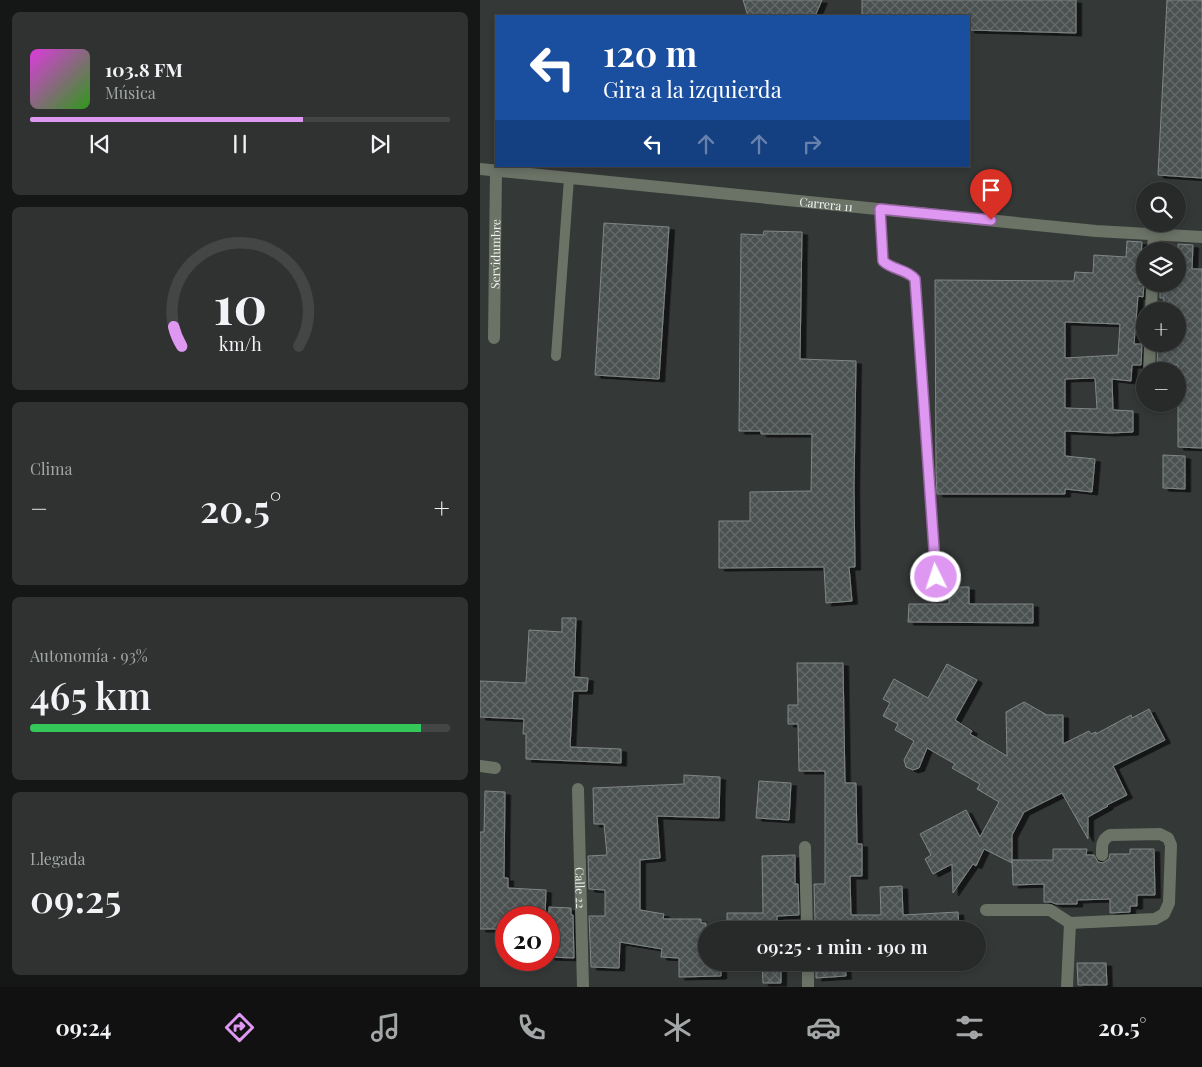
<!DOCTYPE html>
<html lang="es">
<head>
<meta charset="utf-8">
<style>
  :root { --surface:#272a28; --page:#2f3230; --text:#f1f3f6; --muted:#a4a7a8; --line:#434645; --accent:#df98f2 }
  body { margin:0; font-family:"Playfair Display",serif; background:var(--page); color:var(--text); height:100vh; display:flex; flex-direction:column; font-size:19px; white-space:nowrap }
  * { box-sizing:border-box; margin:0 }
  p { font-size:16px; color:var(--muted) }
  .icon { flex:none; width:28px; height:28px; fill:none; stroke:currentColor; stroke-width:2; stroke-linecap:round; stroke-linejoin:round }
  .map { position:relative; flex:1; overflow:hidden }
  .sheet { display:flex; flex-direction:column; gap:12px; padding:12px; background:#151716; width:480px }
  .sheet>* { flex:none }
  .hud { position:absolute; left:15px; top:15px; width:475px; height:152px; border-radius:0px; box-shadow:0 2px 8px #0003,0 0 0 1px var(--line); background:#1a4fa0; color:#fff; overflow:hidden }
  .controls { position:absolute; left:656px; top:182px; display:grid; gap:10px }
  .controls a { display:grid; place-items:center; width:50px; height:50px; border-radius:50%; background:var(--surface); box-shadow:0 2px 8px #0003,0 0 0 1px var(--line); font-size:25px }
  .speed { position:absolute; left:15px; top:906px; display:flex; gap:10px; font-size:25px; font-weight:700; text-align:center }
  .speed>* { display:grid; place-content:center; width:65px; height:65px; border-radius:50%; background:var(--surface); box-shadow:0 2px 8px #0003,0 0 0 1px var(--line); line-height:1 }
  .speed .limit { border:8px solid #d22; background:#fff; color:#111 }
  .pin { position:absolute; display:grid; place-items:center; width:42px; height:42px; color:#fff; margin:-51px -21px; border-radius:50% 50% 50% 0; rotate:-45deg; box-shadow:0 0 5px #0007 }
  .pin .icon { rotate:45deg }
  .me { position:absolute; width:55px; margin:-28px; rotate:356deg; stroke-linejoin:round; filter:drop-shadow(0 0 4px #0008) }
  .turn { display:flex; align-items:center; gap:18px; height:105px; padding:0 25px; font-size:22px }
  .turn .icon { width:65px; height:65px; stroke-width:2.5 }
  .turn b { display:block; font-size:35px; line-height:42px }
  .lanes { display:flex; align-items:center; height:48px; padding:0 25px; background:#0003; justify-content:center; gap:25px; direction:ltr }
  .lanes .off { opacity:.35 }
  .big { font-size:38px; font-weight:600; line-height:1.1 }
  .sheet .widget { flex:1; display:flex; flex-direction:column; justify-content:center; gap:8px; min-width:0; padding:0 18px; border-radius:8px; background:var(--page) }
  .sheet .dial { align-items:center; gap:0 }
  .dial svg { height:130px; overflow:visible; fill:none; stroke:var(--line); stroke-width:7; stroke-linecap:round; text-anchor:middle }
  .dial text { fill:var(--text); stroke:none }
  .song { display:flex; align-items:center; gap:15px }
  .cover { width:60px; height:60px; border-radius:8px; background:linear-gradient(135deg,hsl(300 70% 55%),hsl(110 70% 35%)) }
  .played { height:5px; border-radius:2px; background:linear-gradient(90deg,var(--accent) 65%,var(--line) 65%) }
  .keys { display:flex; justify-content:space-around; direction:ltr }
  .heat { display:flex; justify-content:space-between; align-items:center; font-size:28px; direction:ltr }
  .charge { height:8px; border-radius:4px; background:linear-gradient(90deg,#34c759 93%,var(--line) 0) }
  .trip { position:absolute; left:218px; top:921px; width:288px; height:50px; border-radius:25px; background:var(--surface); box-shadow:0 2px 8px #0003,0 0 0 1px var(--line); font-weight:600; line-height:50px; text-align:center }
  .dock { display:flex; height:80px; justify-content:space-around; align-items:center; background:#101110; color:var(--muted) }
  .dock .icon { width:35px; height:35px }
  .dock .active { color:var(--accent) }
  .dock b { font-size:22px; color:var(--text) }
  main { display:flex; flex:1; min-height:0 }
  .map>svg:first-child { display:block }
  .building { fill:url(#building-cross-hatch); stroke:#808686; fill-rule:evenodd; filter:url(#shadow) }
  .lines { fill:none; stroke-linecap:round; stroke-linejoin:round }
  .service { stroke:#6b7266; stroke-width:10 }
  .minor { stroke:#6b7266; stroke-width:12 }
  .route-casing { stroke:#91639d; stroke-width:12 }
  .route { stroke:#df98f2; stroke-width:9 }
  .labels { text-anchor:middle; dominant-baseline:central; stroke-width:5; stroke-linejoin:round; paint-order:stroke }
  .street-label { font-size:12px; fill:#f1f3f2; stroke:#2a2e2c }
</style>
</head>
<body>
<main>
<section class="sheet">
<div class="widget">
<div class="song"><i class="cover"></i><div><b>103.8 FM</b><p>Música</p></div></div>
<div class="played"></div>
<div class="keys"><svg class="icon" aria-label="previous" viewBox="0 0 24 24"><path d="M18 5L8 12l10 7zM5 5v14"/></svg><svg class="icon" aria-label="pause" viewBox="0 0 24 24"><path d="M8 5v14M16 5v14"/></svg><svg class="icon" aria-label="next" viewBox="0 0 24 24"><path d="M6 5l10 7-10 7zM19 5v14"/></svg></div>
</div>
<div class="widget dial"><svg viewBox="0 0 100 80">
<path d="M14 69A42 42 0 1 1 86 69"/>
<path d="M14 69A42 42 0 0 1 9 57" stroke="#df98f2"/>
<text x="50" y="56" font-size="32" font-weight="700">10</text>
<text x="50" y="72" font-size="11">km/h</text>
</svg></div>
<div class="widget"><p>Clima</p>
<div class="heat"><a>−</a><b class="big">20.5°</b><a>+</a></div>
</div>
<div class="widget"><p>Autonomía · 93%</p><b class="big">465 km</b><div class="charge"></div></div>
<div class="widget"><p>Llegada</p><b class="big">09:25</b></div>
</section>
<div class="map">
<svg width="722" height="987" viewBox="0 0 722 987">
  <defs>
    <pattern id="building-cross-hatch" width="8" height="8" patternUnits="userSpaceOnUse" patternTransform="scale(1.25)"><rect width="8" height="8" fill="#4b5151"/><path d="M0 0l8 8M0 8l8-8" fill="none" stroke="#656a6a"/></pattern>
    <filter id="shadow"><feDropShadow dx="5.5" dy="3" stdDeviation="0" flood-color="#0009"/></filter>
  </defs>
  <rect width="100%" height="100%" fill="#343836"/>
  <path class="building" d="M263,0H342L335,16H268Z
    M382,0H596V33L489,30V16H382Z
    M687,0H722V178L678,175Z
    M124,223L189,227L179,379L115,375Z
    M284,231L322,232L320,359L376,361L374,488L375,567H369L372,601L346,603L344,567L239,568V521H270V492L331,491L332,434H281V431H259L261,234L283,235Z
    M647,241L662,242L659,284H664L663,297L658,296L654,344H662L661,365H652L651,381L632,379L633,410L653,411V432L630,433L585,431V456L615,459L612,492L585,489V494H457L456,473L455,280L594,281L595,272L613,273L614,255L646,257ZM585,322L640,324L638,355L585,358ZM615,378L617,409L585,408V379Z
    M698,244L713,245L712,269H722V448L698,447V365H677L678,344L698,345V311H683L684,298H680V284H698Z
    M683,455L705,456V489L683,488Z
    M469,587H489V604H553V623L428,622L429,604H469Z
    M82,618H96L94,677L108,678L107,691H93L90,747L141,749V763L46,759V734H43L44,719L0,717V681L46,683L49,630L82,632Z
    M317,663H363L365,783H376L377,844H382V876H370L371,915H401L400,887L422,886L423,915L478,912L479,930H361L360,921L335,922L334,884H345V771H319L318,724H308V705H318Z
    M467,664L497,680L475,720L492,731L490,734L527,756L526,712L544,702L567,715H583V744L609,731L611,734L616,732V734L651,715L652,718L669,709L685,740L633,766L647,795L627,805L628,806L608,817V839L582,793L544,812L532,835V863L504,849L496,866L493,864L473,893L472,864L453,874L445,859L451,855L440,834L486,810L500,837L519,802L497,789L500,784L472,768L475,764L447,748L439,768L433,770L426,767L424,760L434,741L415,730L418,724L403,716L410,703L403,699L414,679L448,698Z
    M204,775L240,777L239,818L177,816L180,858L160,860V910L184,914L183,919H221V923H226V962H241V976L199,977V958L181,957L182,949L140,942L139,968L111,967L109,916H125V890L109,889L108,856L127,855L124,824H114L113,788L204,784Z
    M279,781L311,783L309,820L276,818Z
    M5,791L25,792L24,878H28V888L66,890L65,918H26V929H0V832H4Z
    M573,849H607L606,855H614L618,862L623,863L629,859L630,854H650V849H674L675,895H657V906H650V912L630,913V899L597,900V904H576L571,902H564V884L533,885L532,860H573Z
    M315,855V884H318L319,915L297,916V930H247V913H283L282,856Z
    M69,907L91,908V915H93L94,958L69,957Z
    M282,962H301V983H283Z
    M336,962H365L366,976L336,978Z
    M597,963H626L627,985H598Z"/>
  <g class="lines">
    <path class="service" d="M400,209L403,261C412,270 428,269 435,279L456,577
      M76,356L89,178"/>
    <g class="minor">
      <path id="s1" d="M0,169L616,231L722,237"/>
      <path d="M673,251L674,234"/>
      <path d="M671,311L672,284"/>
      <path id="s2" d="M14,338L16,171"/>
      <path d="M669,371L670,344"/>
      <path d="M0,766L15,768"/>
      <path id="s3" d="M98,789L103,987"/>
      <path d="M325,847L327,930"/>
      <path d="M506,910H570L590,923L675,919L684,914L689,903L691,845L688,838L680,834L630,835C621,840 622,846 622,855"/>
      <path d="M328,962V987"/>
      <path d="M587,987L590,923"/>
    </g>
  </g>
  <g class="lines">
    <g class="route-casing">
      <path id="route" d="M456,577L435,279C427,269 412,270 403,261L400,209L511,220"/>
    </g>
    <use href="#route" class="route"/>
  </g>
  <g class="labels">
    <g class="street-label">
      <text stroke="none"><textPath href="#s1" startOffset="348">Carrera 11</textPath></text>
      <text stroke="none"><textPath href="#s2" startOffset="84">Servidumbre</textPath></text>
      <text stroke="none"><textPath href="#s3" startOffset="99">Calle 22</textPath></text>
    </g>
  </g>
</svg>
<div class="controls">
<a><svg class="icon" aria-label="search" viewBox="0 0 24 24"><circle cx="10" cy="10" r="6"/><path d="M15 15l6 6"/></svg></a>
<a><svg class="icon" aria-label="layers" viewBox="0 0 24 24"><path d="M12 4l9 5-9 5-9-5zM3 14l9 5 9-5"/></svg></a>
<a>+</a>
<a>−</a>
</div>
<div class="speed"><div class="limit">20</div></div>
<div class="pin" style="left:511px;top:220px;background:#d93025"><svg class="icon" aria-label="arrive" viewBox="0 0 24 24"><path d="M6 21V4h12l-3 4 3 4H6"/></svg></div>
<svg class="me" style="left:456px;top:577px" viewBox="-20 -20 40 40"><circle r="17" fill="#df98f2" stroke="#fff" stroke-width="3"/><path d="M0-11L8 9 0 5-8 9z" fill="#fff"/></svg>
<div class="trip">09:25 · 1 min · 190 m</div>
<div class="hud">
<div class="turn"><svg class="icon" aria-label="left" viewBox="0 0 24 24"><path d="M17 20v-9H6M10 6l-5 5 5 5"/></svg><div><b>120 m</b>Gira a la izquierda</div></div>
<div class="lanes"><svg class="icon" aria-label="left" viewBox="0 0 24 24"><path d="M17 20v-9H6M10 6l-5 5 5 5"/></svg><svg class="icon off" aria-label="ahead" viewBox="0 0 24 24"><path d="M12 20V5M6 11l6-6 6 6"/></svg><svg class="icon off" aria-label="ahead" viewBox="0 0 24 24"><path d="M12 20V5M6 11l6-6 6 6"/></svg><svg class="icon off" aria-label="right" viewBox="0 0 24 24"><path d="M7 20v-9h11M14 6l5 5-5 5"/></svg></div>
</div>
</div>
</main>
<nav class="dock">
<b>09:24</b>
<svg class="icon active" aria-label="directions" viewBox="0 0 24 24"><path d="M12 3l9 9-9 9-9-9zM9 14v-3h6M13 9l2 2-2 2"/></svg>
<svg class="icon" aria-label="music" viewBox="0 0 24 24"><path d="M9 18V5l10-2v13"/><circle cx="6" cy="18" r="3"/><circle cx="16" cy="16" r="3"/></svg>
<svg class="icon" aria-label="phone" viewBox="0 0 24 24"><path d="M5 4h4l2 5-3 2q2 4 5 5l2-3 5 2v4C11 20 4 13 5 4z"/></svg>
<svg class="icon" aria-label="climate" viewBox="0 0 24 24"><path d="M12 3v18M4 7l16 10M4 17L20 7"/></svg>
<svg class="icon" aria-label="car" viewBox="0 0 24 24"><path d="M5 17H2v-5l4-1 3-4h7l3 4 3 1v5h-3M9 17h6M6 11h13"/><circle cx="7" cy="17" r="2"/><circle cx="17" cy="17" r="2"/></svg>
<svg class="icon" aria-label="filters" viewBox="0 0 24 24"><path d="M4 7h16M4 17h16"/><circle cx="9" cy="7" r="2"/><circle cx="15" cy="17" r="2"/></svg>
<b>20.5°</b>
</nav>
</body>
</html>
